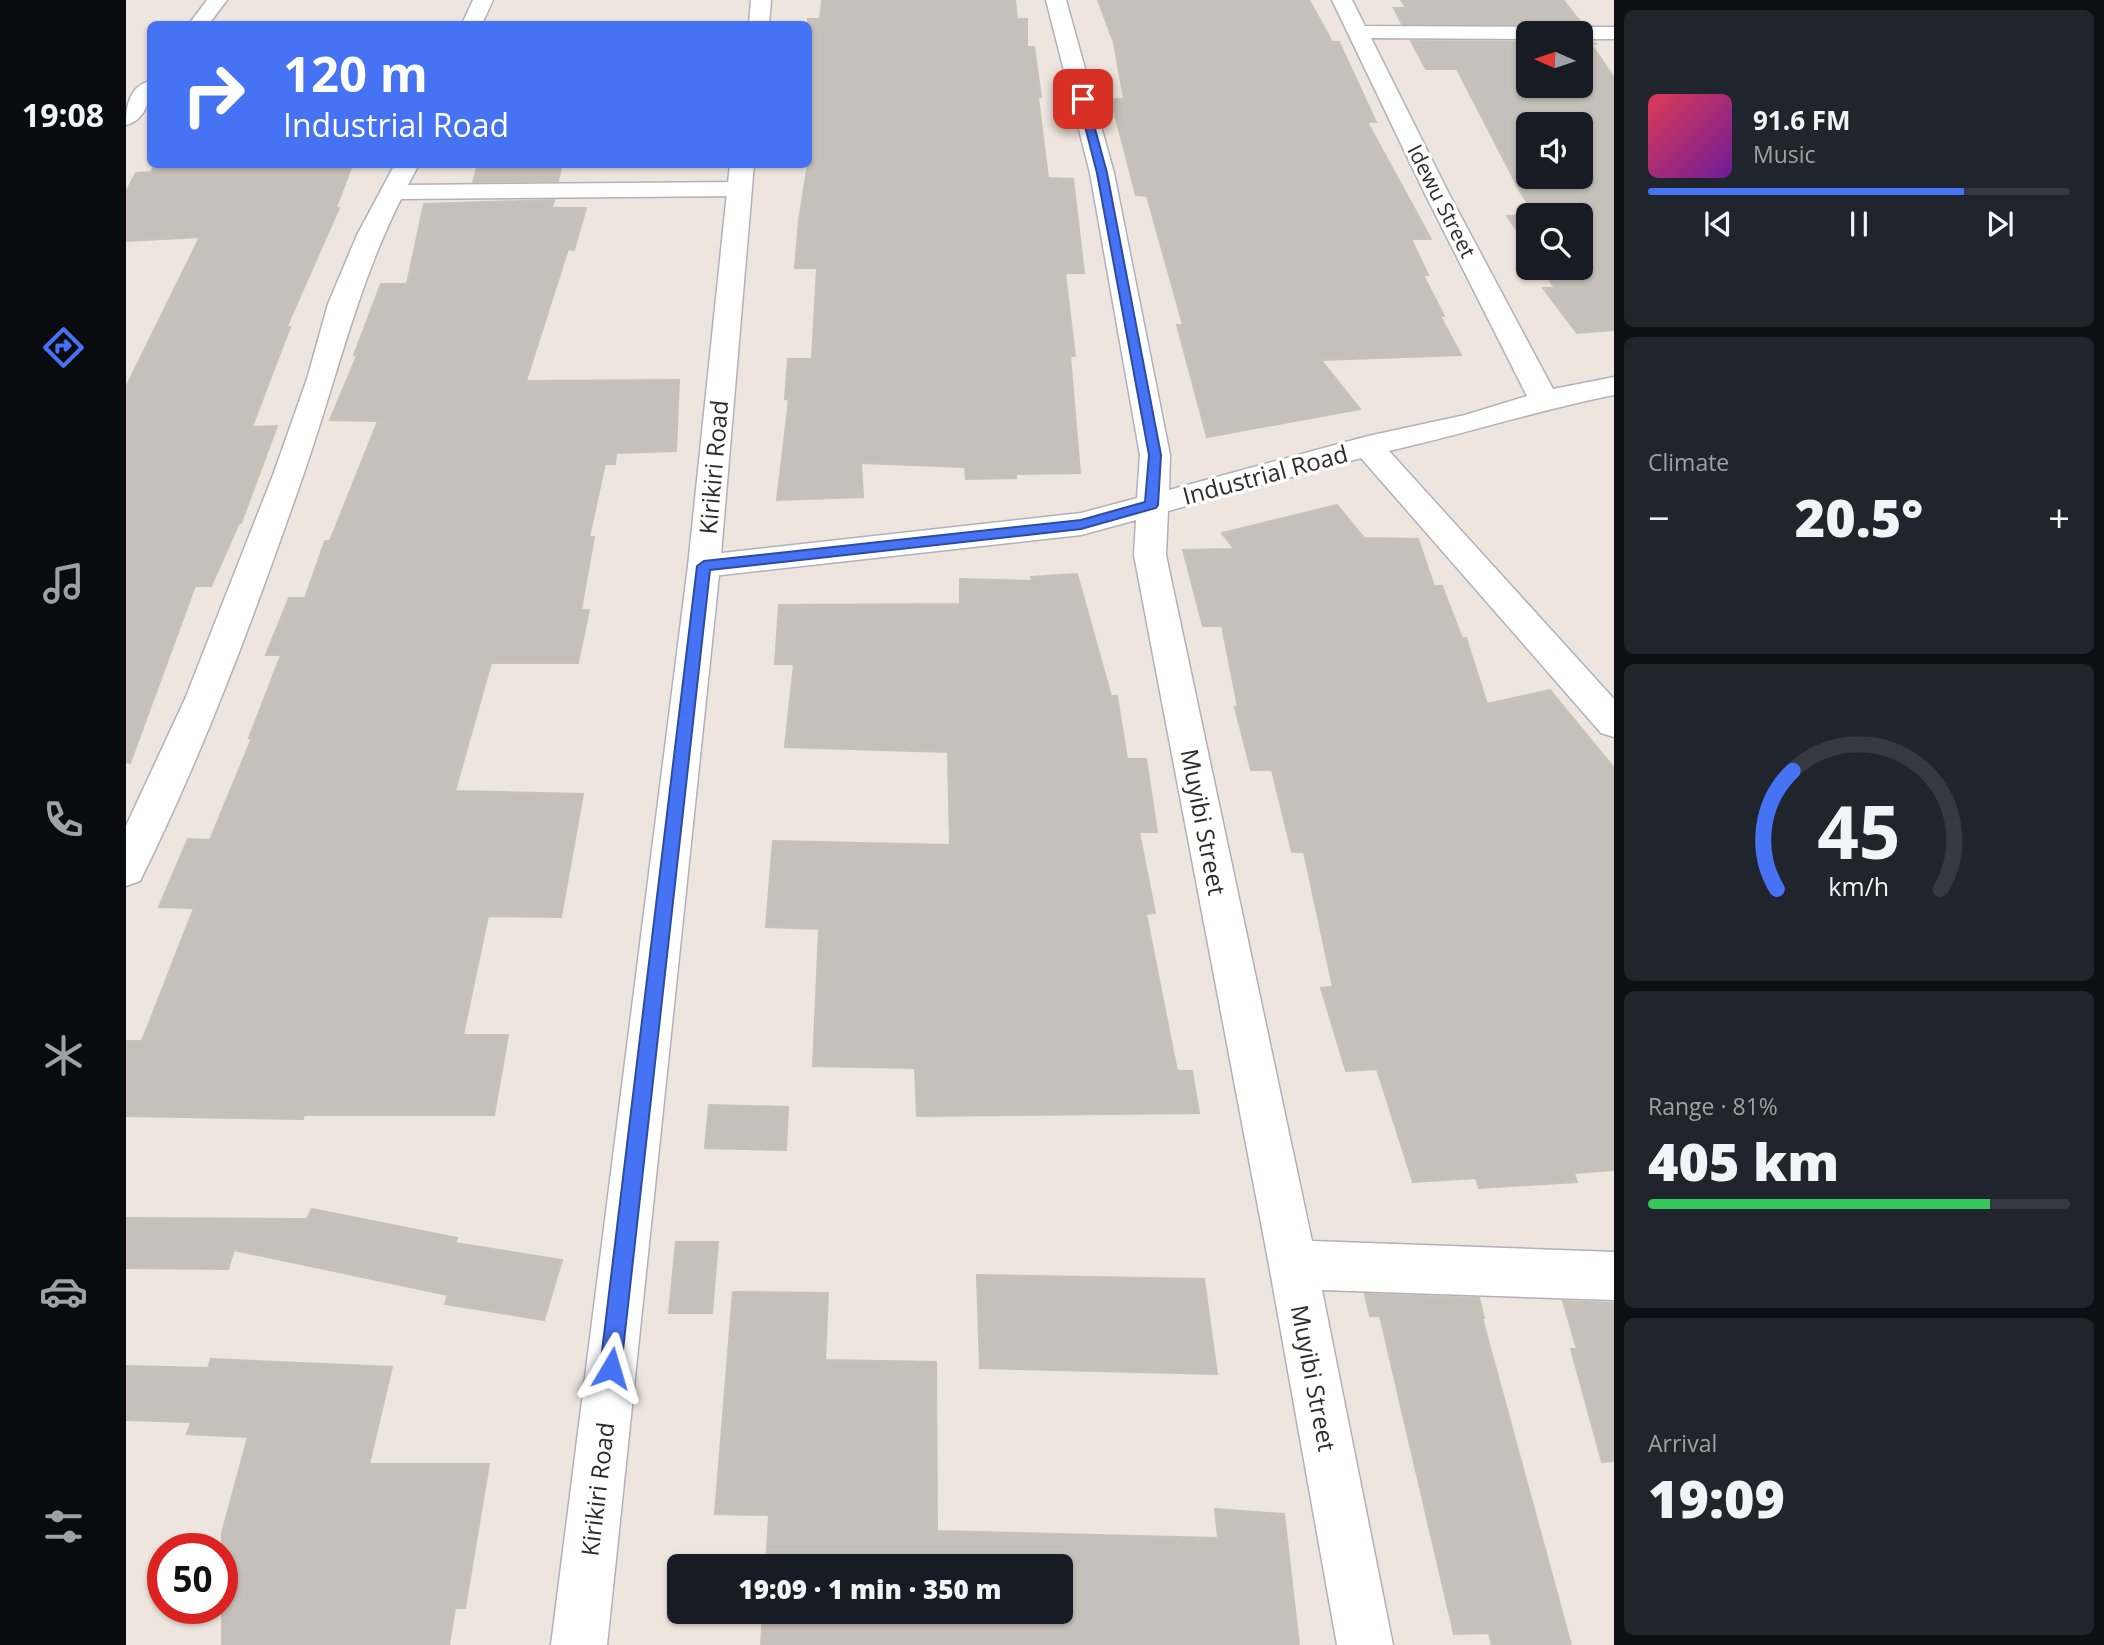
<!DOCTYPE html>
<html lang="en">
<head>
<meta charset="utf-8">
<style>
  :root { --surface:#171b24; --page:#20242c; --text:#f1f3f6; --muted:#9ea1a6; --line:#363941; --accent:#4573f4 }
  body { margin:0; font-family:"Open Sans",sans-serif; background:var(--page); color:var(--text); height:100vh; display:flex; flex-direction:column; font-size:26px; white-space:nowrap }
  * { box-sizing:border-box; margin:0 }
  p { font-size:23px; color:var(--muted) }
  .icon { flex:none; width:38px; height:38px; fill:none; stroke:currentColor; stroke-width:2; stroke-linecap:round; stroke-linejoin:round }
  .map { position:relative; flex:1; overflow:hidden }
  .sheet { display:flex; flex-direction:column; gap:10px; padding:10px; background:#0d0f14; width:490px }
  .sheet>* { flex:none }
  .top-card { position:absolute; left:21px; top:21px; width:665px; height:147px; border-radius:10px; box-shadow:0 2px 5px #0004; background:#4573f4; color:#fff; overflow:hidden }
  .needle { width:46px; rotate:273deg }
  .controls { position:absolute; left:1390px; top:21px; display:grid; gap:14px }
  .controls a { display:grid; place-items:center; width:77px; height:77px; border-radius:10px; background:var(--surface); box-shadow:0 2px 5px #0004; font-size:35px }
  .speed { position:absolute; left:21px; top:1533px; display:flex; gap:14px; font-size:35px; font-weight:700; text-align:center }
  .speed>* { display:grid; place-content:center; width:91px; height:91px; border-radius:50%; background:var(--surface); box-shadow:0 2px 5px #0004; line-height:1 }
  .speed .limit { border:10px solid #d22; background:#fff; color:#111 }
  .pin { position:absolute; display:grid; place-items:center; width:60px; height:60px; color:#fff; margin:-30px; border-radius:14px; box-shadow:0 4px 10px #0006 }
  .me { position:absolute; width:77px; margin:-38px; rotate:7deg; stroke-linejoin:round; filter:drop-shadow(0 0 5px #0008) }
  .turn { display:flex; align-items:center; gap:24px; height:147px; padding:0 21px; font-size:32px }
  .turn .icon { width:91px; height:91px; stroke-width:2.5 }
  .turn b { display:block; font-size:49px; line-height:60px }
  .big { font-size:52px; font-weight:800; line-height:1.1 }
  .sheet .card { flex:1; display:flex; flex-direction:column; justify-content:center; gap:10px; min-width:0; padding:0 24px; border-radius:10px; background:var(--page) }
  .sheet .dial { align-items:center; gap:0 }
  .dial svg { height:182px; overflow:visible; fill:none; stroke:var(--line); stroke-width:7; stroke-linecap:round; text-anchor:middle }
  .dial text { fill:var(--text); stroke:none }
  .song { display:flex; align-items:center; gap:21px }
  .cover { width:84px; height:84px; border-radius:10px; background:linear-gradient(135deg,hsl(350 70% 55%),hsl(280 70% 35%)) }
  .played { height:7px; border-radius:4px; background:linear-gradient(90deg,var(--accent) 75%,var(--line) 75%) }
  .keys { display:flex; justify-content:space-around; direction:ltr }
  .heat { display:flex; justify-content:space-between; align-items:center; font-size:38px; direction:ltr }
  .charge { height:10px; border-radius:5px; background:linear-gradient(90deg,#34c759 81%,var(--line) 0) }
  .trip { position:absolute; left:541px; top:1554px; width:406px; height:70px; border-radius:10px; background:var(--surface); box-shadow:0 2px 5px #0004; font-weight:800; line-height:70px; text-align:center }
  main { display:flex; flex:1; min-height:0 }
  .menu { display:flex; flex-direction:column; width:126px; justify-content:space-around; align-items:center; background:#090b0e; color:var(--muted) }
  .menu .icon { width:49px; height:49px }
  .menu .active { color:var(--accent) }
  .menu b { font-size:32px; color:var(--text) }
  .map>svg:first-child { display:block }
  .building { fill:#c5c1ba; stroke:#c8c1b8; stroke-width:2; fill-rule:evenodd }
  .lines { fill:none; stroke-linecap:round; stroke-linejoin:round }
  .minor-casing { stroke:#afb2bc; stroke-width:3 }
  .secondary-casing { stroke:#afb2bc; stroke-width:3 }
  .minor { fill:#fff; fill-rule:evenodd }
  .secondary { fill:#fff; fill-rule:evenodd }
  .route { fill:#4573f4; stroke:#2d4b9f; stroke-width:2 }
  .labels { text-anchor:middle; dominant-baseline:central; stroke-width:7; stroke-linejoin:round; paint-order:stroke }
  .far-street-label { font-size:21px; fill:#2c2c2c; stroke:#fff }
  .street-label { font-size:24px; fill:#2c2c2c; stroke:#fff }
</style>
</head>
<body>
<main>
<nav class="menu">
<b>19:08</b>
<svg class="icon active" aria-label="directions" viewBox="0 0 24 24"><path d="M12 3l9 9-9 9-9-9zM9 14v-3h6M13 9l2 2-2 2"/></svg>
<svg class="icon" aria-label="music" viewBox="0 0 24 24"><path d="M9 18V5l10-2v13"/><circle cx="6" cy="18" r="3"/><circle cx="16" cy="16" r="3"/></svg>
<svg class="icon" aria-label="phone" viewBox="0 0 24 24"><path d="M5 4h4l2 5-3 2q2 4 5 5l2-3 5 2v4C11 20 4 13 5 4z"/></svg>
<svg class="icon" aria-label="climate" viewBox="0 0 24 24"><path d="M12 3v18M4 7l16 10M4 17L20 7"/></svg>
<svg class="icon" aria-label="car" viewBox="0 0 24 24"><path d="M5 17H2v-5l4-1 3-4h7l3 4 3 1v5h-3M9 17h6M6 11h13"/><circle cx="7" cy="17" r="2"/><circle cx="17" cy="17" r="2"/></svg>
<svg class="icon" aria-label="filters" viewBox="0 0 24 24"><path d="M4 7h16M4 17h16"/><circle cx="9" cy="7" r="2"/><circle cx="15" cy="17" r="2"/></svg>
</nav>
<div class="map">
<svg width="1488" height="1645" viewBox="0 0 1488 1645">
  <rect width="100%" height="100%" fill="#ede5de"/>
  <path class="building" d="M696,0H889L891,19H901V47H908L915,97H912L922,178L947,179L958,273H939L949,356H944L954,473L890,474V478L840,479L839,467L735,463L737,497L651,500L663,400L659,399L662,359H686L691,268H669L673,220L682,164V19H694Z
    M972,0H1183L1206,42H1213L1250,122H1241L1305,239H1285L1302,275H1297L1318,316H1314L1335,355L1195,360L1234,409L1081,437L1051,325H1057L1021,196L1010,195L985,99H998L988,43Z
    M1275,0H1437L1456,24L1441,31L1429,24H1276L1268,8H1280Z
    M1285,41L1402,42V86H1454V42L1471,44H1465L1488,78V330L1451,333L1417,288H1429L1415,268H1454V215H1404H1410L1395,193L1331,69H1300ZM1402,124H1454V177H1402Z
    M30,164H116L113,168L226,165L210,208H213L160,328L164,327L126,427L151,426L115,523H113L85,586H69L4,763L0,762V387L74,237L0,241V192L10,173L25,172Z
    M352,164H436L432,181L347,182Z
    M428,200L426,208H460L448,250L442,249L400,381L553,380L550,451L490,453L489,464H479L463,537H468L455,610H463L452,663H365L329,791L457,794L435,917L362,916L337,1035H382L368,1115H178L177,1119L0,1116V1041H16L68,908L33,907L62,839L84,840L126,738H123L155,655H140L163,598H179L199,541H204L252,421L204,420L231,356L228,355L255,284H281L298,204Z
    M1402,215V247L1381,216Z
    M1211,505L1238,538L1292,539L1308,586H1316L1336,638H1340L1361,704L1424,690L1488,768V1170L1448,1173L1451,1182L1353,1188L1350,1178L1287,1182L1251,1069L1220,1071L1195,988L1207,987L1178,852H1166L1146,770H1125L1109,707H1112L1096,626H1077L1057,550L1108,549L1096,533Z
    M951,574L985,696H991L1001,759H1020L1031,832H1013L1029,913L1020,914L1051,1071H1066L1073,1113L791,1116L789,1068L687,1066L693,929L640,927L647,841L824,845L822,752L659,747L668,664H649L653,605L834,604V579L906,581L905,577Z
    M583,1105L662,1107L660,1150L579,1148Z
    M186,1209L331,1238L329,1243L436,1260L418,1320L319,1304L322,1295L108,1250L102,1269L0,1268V1218L181,1219Z
    M550,1242H592L586,1313H543Z
    M851,1275L1078,1279L1091,1374L854,1368Z
    M607,1292L702,1293L699,1360L810,1362L811,1531L1092,1538L1089,1509L1158,1514L1173,1645H635L637,1612H934V1566H640L643,1515L589,1514Z
    M1239,1294L1353,1298L1358,1318H1356L1445,1645H1366L1363,1633L1328,1634L1254,1316H1244Z
    M1437,1301L1488,1303V1461L1476,1462L1445,1349H1451Z
    M85,1359L266,1367L243,1464H363L339,1608H329L323,1645H96V1533L122,1437L61,1434L65,1422L0,1420V1366L82,1368Z"/>
  <g class="lines">
    <g class="minor-casing">
      <path id="minor" d="M81,0H101L83,24H63Z
        M347,0H367L356,24H336Z
        M920,0H940L988,173L1044,455L1043,490L1242,436L1339,415L1401,396L1299,194L1206,0H1226L1239,26L1429,27L1436,29L1440,33H1402V39L1245,38L1323,194L1427,389L1488,377V395C1412,410 1339,434 1263,451L1488,699V737L1475,733L1235,458L1042,511L1040,555L1186,1241L1488,1252V1300L1196,1290L1267,1645H1211L1143,1265L1008,555L1010,520L955,535L578,577L566,574L562,566L566,558L578,555L955,513L1011,498L1014,455L964,173Z
        M1454,27H1488V39H1454V33H1443L1447,29Z
        M24,81C25,99 20,120 0,125C0,107 3,86 24,81Z
        M269,164H293L282,185L613,182L622,184L625,189L622,194L613,196L275,199C231,286 210,381 178,473C130,611 79,750 14,881L0,886V826L59,699L147,475L181,379L202,304L231,235Z"/>
    </g>
    <g class="secondary-casing">
      <path id="secondary" d="M625,0H645L643,24H623Z
        M604,164H628L594,566L481,1645H425L562,566Z"/>
    </g>
    <use href="#minor" class="minor"/>
    <use href="#secondary" class="secondary"/>
  </g>
  <path class="route" d="M957,96L961,99L981,173L1035,455L1032,505L1030,508L955,529L584,570L495,1368L492,1376L485,1379L477,1376L474,1368L571,566L578,561L955,520L1019,502L1023,455L971,173L952,99Z"/>
  <g class="labels">
    <g class="far-street-label">
      <text transform="translate(1316 201) rotate(63)">Idewu Street</text>
    </g>
    <g class="street-label">
      <text transform="translate(587 467) rotate(-85)">Kirikiri Road</text>
      <text transform="translate(1139 474) rotate(-15)">Industrial Road</text>
      <text transform="translate(1078 822) rotate(79)">Muyibi Street</text>
      <text transform="translate(1188 1378) rotate(79)">Muyibi Street</text>
      <text transform="translate(471 1489) rotate(-83)">Kirikiri Road</text>
    </g>
  </g>
</svg>
<div class="controls">
<a><svg class="needle" viewBox="-14 -14 28 28"><path d="M0-13l5 13h-10z" fill="#e53935"/><path d="M0 13l5-13h-10z" fill="#9ea1a6"/></svg></a>
<a><svg class="icon" aria-label="sound" viewBox="0 0 24 24"><path d="M4 9h4l5-4v14l-5-4H4zM17 9q2 3 0 6"/></svg></a>
<a><svg class="icon" aria-label="search" viewBox="0 0 24 24"><circle cx="10" cy="10" r="6"/><path d="M15 15l6 6"/></svg></a>
</div>
<div class="speed"><div class="limit">50</div></div>
<div class="pin" style="left:957px;top:99px;background:#d93025"><svg class="icon" aria-label="arrive" viewBox="0 0 24 24"><path d="M6 21V4h12l-3 4 3 4H6"/></svg></div>
<svg class="me" style="left:485px;top:1368px" viewBox="-20 -20 40 40"><path d="M0-17L14 15 0 8-14 15z" fill="#4573f4" stroke="#fff" stroke-width="4"/></svg>
<div class="trip">19:09 · 1 min · 350 m</div>
<div class="top-card">
<div class="turn"><svg class="icon" aria-label="right" viewBox="0 0 24 24"><path d="M7 20v-9h11M14 6l5 5-5 5"/></svg><div><b>120 m</b>Industrial Road</div></div>
</div>
</div>
<section class="sheet">
<div class="card">
<div class="song"><i class="cover"></i><div><b>91.6 FM</b><p>Music</p></div></div>
<div class="played"></div>
<div class="keys"><svg class="icon" aria-label="previous" viewBox="0 0 24 24"><path d="M18 5L8 12l10 7zM5 5v14"/></svg><svg class="icon" aria-label="pause" viewBox="0 0 24 24"><path d="M8 5v14M16 5v14"/></svg><svg class="icon" aria-label="next" viewBox="0 0 24 24"><path d="M6 5l10 7-10 7zM19 5v14"/></svg></div>
</div>
<div class="card"><p>Climate</p>
<div class="heat"><a>−</a><b class="big">20.5°</b><a>+</a></div>
</div>
<div class="card dial"><svg viewBox="0 0 100 80">
<path d="M14 69A42 42 0 1 1 86 69"/>
<path d="M14 69A42 42 0 0 1 21 17" stroke="#4573f4"/>
<text x="50" y="56" font-size="32" font-weight="700">45</text>
<text x="50" y="72" font-size="11">km/h</text>
</svg></div>
<div class="card"><p>Range · 81%</p><b class="big">405 km</b><div class="charge"></div></div>
<div class="card"><p>Arrival</p><b class="big">19:09</b></div>
</section>
</main>
</body>
</html>
